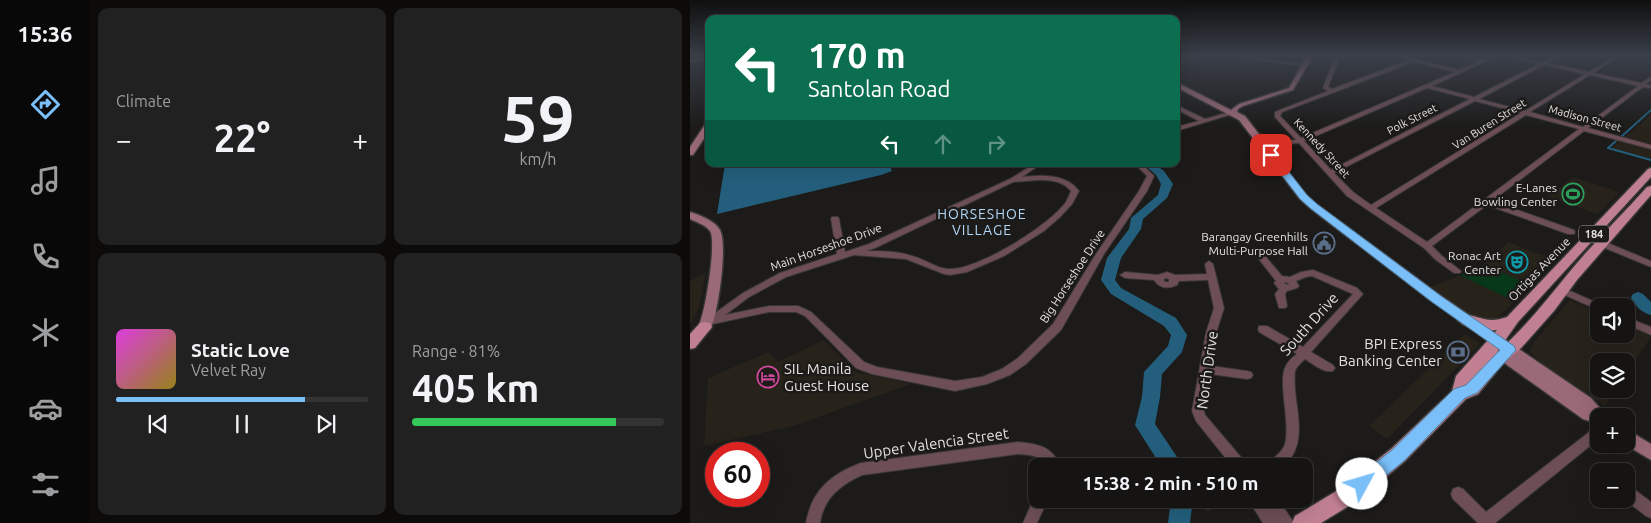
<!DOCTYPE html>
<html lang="en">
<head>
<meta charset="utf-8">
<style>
  :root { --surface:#151413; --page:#222121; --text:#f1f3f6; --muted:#9d9ea0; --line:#343333; --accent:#7abff8 }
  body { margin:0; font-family:Ubuntu,sans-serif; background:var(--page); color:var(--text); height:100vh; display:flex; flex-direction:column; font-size:19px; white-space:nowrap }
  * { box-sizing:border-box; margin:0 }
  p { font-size:16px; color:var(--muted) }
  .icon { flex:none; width:28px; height:28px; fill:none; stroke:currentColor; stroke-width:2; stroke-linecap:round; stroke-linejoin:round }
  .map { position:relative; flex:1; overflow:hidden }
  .side { display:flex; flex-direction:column; gap:8px; padding:8px; background:#0c0b0a; width:600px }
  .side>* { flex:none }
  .banner { position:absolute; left:15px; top:15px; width:475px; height:152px; border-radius:10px; box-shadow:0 5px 20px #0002,0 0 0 1px var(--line); background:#0b6e4f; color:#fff; overflow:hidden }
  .tools { position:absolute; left:900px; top:298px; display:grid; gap:10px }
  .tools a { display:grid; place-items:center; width:45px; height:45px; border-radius:10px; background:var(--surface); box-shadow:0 5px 20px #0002,0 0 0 1px var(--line); font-size:25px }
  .speed { position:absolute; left:15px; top:442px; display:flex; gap:10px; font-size:25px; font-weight:700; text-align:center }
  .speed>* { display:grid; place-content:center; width:65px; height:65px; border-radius:50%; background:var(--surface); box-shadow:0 5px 20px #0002,0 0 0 1px var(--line); line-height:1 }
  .speed .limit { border:8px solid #d22; background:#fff; color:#111 }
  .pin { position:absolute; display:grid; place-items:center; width:42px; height:42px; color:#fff; margin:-21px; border-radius:10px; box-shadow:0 2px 8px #0006 }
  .me { position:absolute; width:55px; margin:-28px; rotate:51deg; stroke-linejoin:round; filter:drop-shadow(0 0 4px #0008) }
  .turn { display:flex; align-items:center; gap:18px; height:105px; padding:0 20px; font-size:22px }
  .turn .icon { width:65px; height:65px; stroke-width:2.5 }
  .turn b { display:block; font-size:35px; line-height:42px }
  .lanes { display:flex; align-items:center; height:48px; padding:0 20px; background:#0003; justify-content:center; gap:25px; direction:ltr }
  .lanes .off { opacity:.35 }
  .big { font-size:38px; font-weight:700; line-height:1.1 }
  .side .widget { flex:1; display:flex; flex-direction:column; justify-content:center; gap:8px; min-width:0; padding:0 18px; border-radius:10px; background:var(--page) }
  .side .dial { align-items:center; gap:0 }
  .dial b { font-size:65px; line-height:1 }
  .song { display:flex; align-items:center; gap:15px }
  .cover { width:60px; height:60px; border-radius:8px; background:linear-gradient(135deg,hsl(300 70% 55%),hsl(50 70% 35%)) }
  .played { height:5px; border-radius:2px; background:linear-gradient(90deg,var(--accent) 75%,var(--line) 75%) }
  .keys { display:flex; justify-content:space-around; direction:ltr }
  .heat { display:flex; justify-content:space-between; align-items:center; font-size:28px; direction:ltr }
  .charge { height:8px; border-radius:4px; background:linear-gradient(90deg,#34c759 81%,var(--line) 0) }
  .side .tiles { flex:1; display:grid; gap:8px; grid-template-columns:repeat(2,1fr) }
  .trip { position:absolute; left:338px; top:458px; width:285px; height:50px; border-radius:10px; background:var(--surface); box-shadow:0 5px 20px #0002,0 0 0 1px var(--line); font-weight:700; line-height:50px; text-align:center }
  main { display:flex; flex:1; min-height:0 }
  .tabs { display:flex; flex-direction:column; width:90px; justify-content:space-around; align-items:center; background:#080808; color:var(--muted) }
  .tabs .icon { width:35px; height:35px }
  .tabs .selected { color:var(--accent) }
  .tabs b { font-size:22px; color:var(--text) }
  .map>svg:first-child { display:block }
  .built { fill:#27231b }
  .green { fill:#07381a }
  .water { fill:#235f7c }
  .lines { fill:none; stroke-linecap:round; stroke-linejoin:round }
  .stream-far1 { stroke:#235f7c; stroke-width:1 }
  .stream { stroke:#235f7c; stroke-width:2 }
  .river { fill:#235f7c; fill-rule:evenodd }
  .street-casing { stroke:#383735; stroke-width:2 }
  .secondary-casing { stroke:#383735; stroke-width:3 }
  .primary-casing { stroke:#383735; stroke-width:3 }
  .street { fill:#6d4e56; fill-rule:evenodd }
  .secondary { fill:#9b6a78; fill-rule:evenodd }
  .primary { fill:#c08092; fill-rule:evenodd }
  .route { fill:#7abff8; stroke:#4f7ca1 }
  .labels { text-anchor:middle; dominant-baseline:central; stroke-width:5; stroke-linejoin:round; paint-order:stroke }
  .far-street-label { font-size:11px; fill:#e2e1df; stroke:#1c1b19 }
  .shield { fill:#1c1b19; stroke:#a7a6a4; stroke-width:1 }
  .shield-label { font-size:11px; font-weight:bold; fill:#e2e1df }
  .poi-label { font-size:12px; fill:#e2e1df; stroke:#1c1b19; text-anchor:end }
  .street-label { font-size:12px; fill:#e2e1df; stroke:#1c1b19 }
  .neighbourhood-label { font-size:14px; letter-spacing:1px; fill:#b1d6f6; stroke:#1c1b19 }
  .near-street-label { font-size:15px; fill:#e2e1df; stroke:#1c1b19 }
  .near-poi-label { font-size:15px; fill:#e2e1df; stroke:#1c1b19; text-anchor:end }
</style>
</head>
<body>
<main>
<nav class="tabs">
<b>15:36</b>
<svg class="icon selected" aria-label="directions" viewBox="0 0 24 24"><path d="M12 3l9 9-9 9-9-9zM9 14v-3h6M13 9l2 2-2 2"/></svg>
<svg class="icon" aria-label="music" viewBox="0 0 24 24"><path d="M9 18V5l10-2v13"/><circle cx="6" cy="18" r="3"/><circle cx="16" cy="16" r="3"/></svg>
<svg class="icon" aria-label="phone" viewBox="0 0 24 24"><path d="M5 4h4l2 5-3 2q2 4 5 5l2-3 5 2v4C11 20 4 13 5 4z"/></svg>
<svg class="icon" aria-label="climate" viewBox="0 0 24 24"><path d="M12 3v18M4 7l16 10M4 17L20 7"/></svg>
<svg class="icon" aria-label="car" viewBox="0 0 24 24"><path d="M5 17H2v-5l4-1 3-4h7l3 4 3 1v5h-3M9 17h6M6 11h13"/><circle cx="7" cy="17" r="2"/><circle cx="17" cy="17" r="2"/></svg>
<svg class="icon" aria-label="filters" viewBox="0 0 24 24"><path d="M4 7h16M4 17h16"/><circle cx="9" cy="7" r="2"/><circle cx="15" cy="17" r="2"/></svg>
</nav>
<section class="side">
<div class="tiles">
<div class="widget"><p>Climate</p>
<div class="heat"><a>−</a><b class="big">22°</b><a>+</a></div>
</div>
<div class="widget dial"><b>59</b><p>km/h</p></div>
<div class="widget">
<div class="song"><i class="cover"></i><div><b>Static Love</b><p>Velvet Ray</p></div></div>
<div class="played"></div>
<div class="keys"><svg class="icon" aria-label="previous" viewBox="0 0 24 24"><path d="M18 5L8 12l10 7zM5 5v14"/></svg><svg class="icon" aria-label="pause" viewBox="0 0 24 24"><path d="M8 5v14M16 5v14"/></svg><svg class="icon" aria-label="next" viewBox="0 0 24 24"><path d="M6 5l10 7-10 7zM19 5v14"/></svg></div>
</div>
<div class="widget"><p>Range · 81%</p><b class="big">405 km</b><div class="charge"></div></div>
</div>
</section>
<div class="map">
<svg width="961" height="523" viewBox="0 0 961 523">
  <rect width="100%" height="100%" fill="#1c1b19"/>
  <path class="built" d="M961,114V144L934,137L954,121Z
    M930,141L961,149V159L922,148Z
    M883,177L930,192L907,214L859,197Z
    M818,242L862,259L839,284L794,265Z
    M16,272L9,308L0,324V281Z
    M770,275L824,301L810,315L805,319L797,320L782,315L738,288Z
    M880,300L909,313V334H936V325L961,337L936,374V361H909V389H927L915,406L847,360L840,351L843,343Z
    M775,334L790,344L697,439L679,426Z
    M133,340L166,372L221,384L103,426L14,446L18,378L79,352L88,362Z"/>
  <path class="green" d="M794,265L839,284L824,301L770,275Z"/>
  <path class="water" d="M35,164H199L202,171L191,175L27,214Z"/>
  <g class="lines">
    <path class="stream-far1" d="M486,60L493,62L486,64"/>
    <path class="stream" d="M931,137L961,110
      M927,140L918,148L961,160"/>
    <path class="river" d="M454,164H465L474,171L483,184L477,198L453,219L451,229L431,258L425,280L431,288L486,318L497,335L492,352L472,374L470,397L465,424L493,466H471L445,425L452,397L454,372L478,346L481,335L474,326L421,294L411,280L417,258L439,229L441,218L468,195L471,184L466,175Z
      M948,292L953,294L961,302V315C952,313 945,306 941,297L943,294Z
      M481,499H503L500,523H478Z"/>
    <g class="street-casing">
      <path id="street" d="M534,56H547L617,65L615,66Z
        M618,56H712L769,70L788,62L766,56C774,56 783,61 792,60C797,60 802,56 808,56L742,86L784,97L849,64L815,56C827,56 840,62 851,62C858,62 863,56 870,56L857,63L899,72L925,56H930L903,73L951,83L961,77V80L956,84L961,86V88L953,87L898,128L961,145V149L894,131L802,201L884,230L885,232L884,234H878L797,205L742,246L752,256L771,271L770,273H764L746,260L734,248L657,196L609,143L577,146L574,144L577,142L606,140L585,117V112L638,91L633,88L645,57H620ZM650,57H707L719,60L642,89L638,87ZM724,62L765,72L611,138L590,116L592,112ZM854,65L895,74L835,111L789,99ZM900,75L948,86L893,127L840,112ZM737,88L780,99L641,170L614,141ZM785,101L831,113L681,205L663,192L644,173ZM836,115L889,129L737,242L686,208Z
        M19,58V60L0,62V60Z
        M486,105L515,119L543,111L546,113L486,131V127L509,121L486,109Z
        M344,164H351L332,177C352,175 375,173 389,191L382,204L370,217L354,231L314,256L277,272L260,275L254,274L216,259L164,255L96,277L59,297L35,315L79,306H108L121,312L174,362L187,367L265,381L292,377L312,369L328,358L363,324L406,254L449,191L457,176L445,164H452L464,176L457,191L414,254L371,330L336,364L320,375L297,384L265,391L182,374L166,368L139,340L115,316L106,312H79L18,325L14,324L13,322L14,320L18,318L53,293L90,273L147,254L141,219L142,217H148L149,219L155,252L179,244L320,179ZM348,180C361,180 373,181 381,191C380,194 378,198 376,202C360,225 287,271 258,269C246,268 236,260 225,257C209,251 193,251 176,251L185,248L323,182Z
        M913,241L961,261V267L910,246L909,244L910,242Z
        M572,255L575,256L592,276L600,277L611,272L623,270L667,288L673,294L621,352L643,365L645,368L643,371C633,373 623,364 615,359C612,362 606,367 605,371C604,377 605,385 605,391C608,417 616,446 594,466H578C582,457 592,454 595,444C601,423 587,380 596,366C598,361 603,357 607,354L569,332L568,329L569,326H577L613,347L663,294L622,276L616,277L606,281L609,286L607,288L597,291L595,294L597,306L595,308H589L585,294L589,289L584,283L586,281L568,258ZM594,282L598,283L599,285L595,284Z
        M519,261L523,264L534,308L526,333L521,366L557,371L561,372L563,375L561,378L557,379L520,374L514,411L515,415L555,462L556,466H542L506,421L502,411L516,333L524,308L518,280L489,281L487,285C478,289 470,289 464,280L435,278L430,275L435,272L468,275L477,272L485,275L517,274L515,264ZM476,278L479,279V282H476L473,280Z
        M871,287L912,305L913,306H909V310L906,309L868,292L866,290Z
        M936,317L961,327V335L936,324Z
        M909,422V437L906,441L805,523H788L763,499L761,494L763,489L768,487L773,489L796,512L898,433L905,423Z
        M328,442C348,444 362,446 370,466H358C351,455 340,455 328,454L172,475C150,485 134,498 130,523H116C122,490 141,474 171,463Z
        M936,486L941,487L961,502V518L956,516L934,499H936Z
        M346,494V499H358L347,523H333Z
        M512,499H531L529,504L518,509L513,507L511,502Z
        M558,499H588L604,523H573Z"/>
    </g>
    <g class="secondary-casing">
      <path id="secondary" d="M617,56H623L603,90L553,106L548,109L547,112L555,116L616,195L626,204L751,296L901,398L917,416H909V424L893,419L813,362L811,358L816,353L743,302L620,208L610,199L549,120L486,87V82L541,110L549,104L599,88Z
        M16,123H19V131L3,155H0V147Z
        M0,212C10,215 25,221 30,230C38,245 28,315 20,330H10L8,327C15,315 27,242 20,231C16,225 6,222 0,219Z
        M936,429L961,444V460L934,444H936Z"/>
    </g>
    <g class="primary-casing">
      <path id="primary" d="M961,168V177L828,322L807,352C834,329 855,302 877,275C902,244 931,216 957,187L961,186V195L887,280L864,311L831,348L812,365L788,394L776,399L715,461L667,501L631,523H602L605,516L653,487L701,449L762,391L766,376L807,330C795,331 773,329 766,318L768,315C782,311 794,326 817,317L958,169Z
        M15,322L20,323L22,327L5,348L0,349V334L10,323Z"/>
    </g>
    <use href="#street" class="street"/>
    <use href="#secondary" class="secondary"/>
    <use href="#primary" class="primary"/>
  </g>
  <linearGradient id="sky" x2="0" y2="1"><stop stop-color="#0f0f0e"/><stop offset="0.43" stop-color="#3a3f49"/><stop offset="1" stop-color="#3a3f49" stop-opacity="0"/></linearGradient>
  <rect width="961" height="129" fill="url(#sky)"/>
  <path class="route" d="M578,153H584L617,195L627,204L751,296L824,346L826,350L787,393L775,398L714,461L678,490L672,493L666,490L663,484L666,478L702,450L764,389L776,385L810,350L742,302L620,208L610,199L578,157Z"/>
  <defs>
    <g id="stadium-ring" transform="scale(1.125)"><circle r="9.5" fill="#1c1b19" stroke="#2e9e5b" stroke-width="1.5"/><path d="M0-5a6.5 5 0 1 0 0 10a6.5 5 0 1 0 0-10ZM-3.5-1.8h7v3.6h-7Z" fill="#2e9e5b"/></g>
    <g id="civic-ring" transform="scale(1.125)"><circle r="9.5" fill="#1c1b19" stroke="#5c6f8a" stroke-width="1.5"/><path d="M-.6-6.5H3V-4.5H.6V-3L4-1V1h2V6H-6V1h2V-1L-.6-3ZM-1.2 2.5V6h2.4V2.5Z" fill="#5c6f8a"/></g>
    <g id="theatre-ring" transform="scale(1.125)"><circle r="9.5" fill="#1c1b19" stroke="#0f9aa8" stroke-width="1.5"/><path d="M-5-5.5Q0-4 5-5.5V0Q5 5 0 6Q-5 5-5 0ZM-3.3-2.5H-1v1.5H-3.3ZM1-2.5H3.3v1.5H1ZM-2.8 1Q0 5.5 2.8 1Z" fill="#0f9aa8"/></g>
    <g id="bank-ring" transform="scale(1.125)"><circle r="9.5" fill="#1c1b19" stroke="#5c6f8a" stroke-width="1.5"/><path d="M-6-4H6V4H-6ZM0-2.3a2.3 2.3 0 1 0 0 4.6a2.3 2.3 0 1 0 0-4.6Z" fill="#5c6f8a"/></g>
    <g id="hotel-ring" transform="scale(1.125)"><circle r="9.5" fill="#1c1b19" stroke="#d1479c" stroke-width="1.5"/><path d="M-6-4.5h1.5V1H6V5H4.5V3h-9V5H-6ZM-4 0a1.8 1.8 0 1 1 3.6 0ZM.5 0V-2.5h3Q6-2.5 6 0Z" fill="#d1479c"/></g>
  </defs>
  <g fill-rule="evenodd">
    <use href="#stadium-ring" x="883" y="194"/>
    <use href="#civic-ring" x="634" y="243"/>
    <use href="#theatre-ring" x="827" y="262"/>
    <use href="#bank-ring" x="768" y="352"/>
    <use href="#hotel-ring" x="78" y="377"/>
  </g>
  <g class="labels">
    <g class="far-street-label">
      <text transform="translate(895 118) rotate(15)">Madison Street</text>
      <text transform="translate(722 119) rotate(-27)">Polk Street</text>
      <text transform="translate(799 124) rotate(-32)">Van Buren Street</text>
      <text transform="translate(632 148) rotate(47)">Kennedy Street</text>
    </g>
    <rect class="shield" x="889" y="225.5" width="30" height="17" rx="4"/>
    <g class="shield-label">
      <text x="904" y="234">184</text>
    </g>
    <g class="poi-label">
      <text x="867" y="187">E-Lanes<tspan x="867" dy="14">Bowling Center</tspan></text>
      <text x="618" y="236">Barangay Greenhills<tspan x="618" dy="14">Multi-Purpose Hall</tspan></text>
      <text x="811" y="255">Ronac Art<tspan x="811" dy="14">Center</tspan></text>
    </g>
    <g class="street-label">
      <text transform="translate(136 247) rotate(-20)">Main Horseshoe Drive</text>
      <text transform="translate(849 269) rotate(-46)">Ortigas Avenue</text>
      <text transform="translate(382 276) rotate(-57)">Big Horseshoe Drive</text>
    </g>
    <g class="neighbourhood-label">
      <text x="292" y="214">HORSESHOE<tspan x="292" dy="16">VILLAGE</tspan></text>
    </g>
    <g class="near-street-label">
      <text transform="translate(619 324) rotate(-48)">South Drive</text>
      <text transform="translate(517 370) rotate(-82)">North Drive</text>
      <text transform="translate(246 443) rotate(-8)">Upper Valencia Street</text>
    </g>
    <g class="near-poi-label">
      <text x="752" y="343">BPI Express<tspan x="752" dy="17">Banking Center</tspan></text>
      <text x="94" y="368" text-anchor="start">SIL Manila<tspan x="94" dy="17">Guest House</tspan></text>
    </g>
  </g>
</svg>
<div class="tools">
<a><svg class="icon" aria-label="sound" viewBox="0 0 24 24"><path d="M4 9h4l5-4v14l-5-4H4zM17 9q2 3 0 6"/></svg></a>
<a><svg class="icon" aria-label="layers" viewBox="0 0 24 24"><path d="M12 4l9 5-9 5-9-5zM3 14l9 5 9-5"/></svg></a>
<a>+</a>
<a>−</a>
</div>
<div class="speed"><div class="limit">60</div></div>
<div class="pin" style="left:581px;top:155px;background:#d93025"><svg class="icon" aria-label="arrive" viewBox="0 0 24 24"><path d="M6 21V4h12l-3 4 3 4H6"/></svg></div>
<svg class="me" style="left:672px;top:484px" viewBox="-20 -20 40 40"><circle r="19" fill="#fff"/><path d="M0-13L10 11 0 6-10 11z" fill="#7abff8"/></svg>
<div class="trip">15:38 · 2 min · 510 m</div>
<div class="banner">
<div class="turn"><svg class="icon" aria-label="left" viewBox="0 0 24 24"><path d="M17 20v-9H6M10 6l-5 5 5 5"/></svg><div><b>170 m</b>Santolan Road</div></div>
<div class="lanes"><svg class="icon" aria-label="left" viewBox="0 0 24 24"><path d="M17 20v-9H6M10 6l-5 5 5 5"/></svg><svg class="icon off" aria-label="ahead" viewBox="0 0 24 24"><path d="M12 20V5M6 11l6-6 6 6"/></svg><svg class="icon off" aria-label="right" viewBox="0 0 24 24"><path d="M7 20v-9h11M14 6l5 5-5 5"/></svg></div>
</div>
</div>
</main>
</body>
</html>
